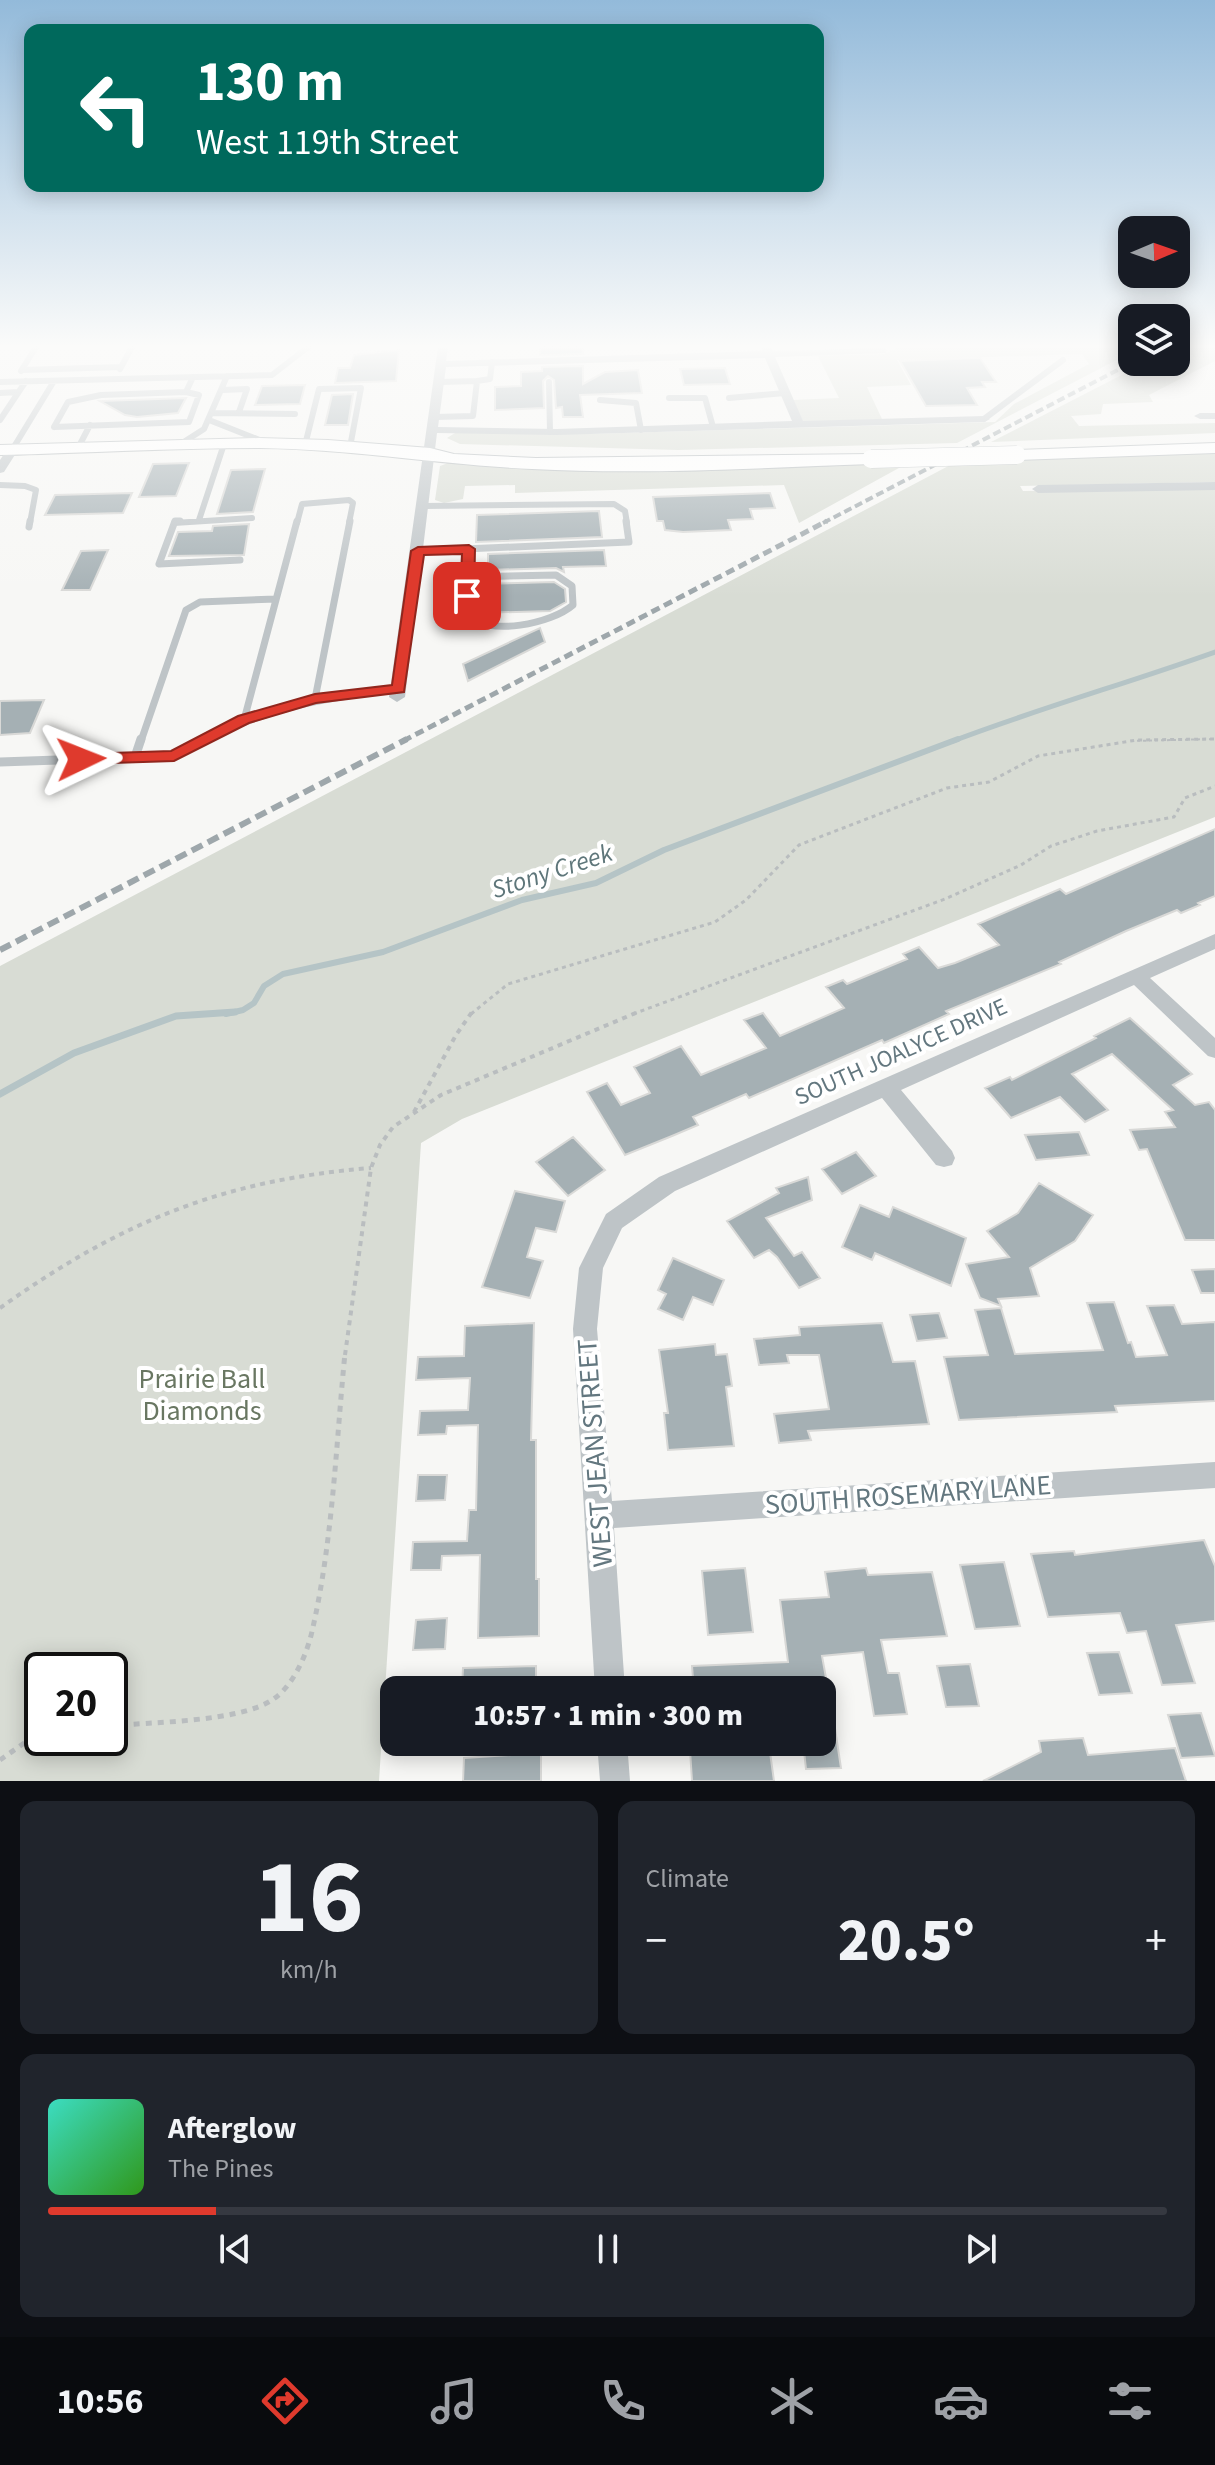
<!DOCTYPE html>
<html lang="en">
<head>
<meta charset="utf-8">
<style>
  :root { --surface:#171b24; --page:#20242c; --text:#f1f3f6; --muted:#9ea1a6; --line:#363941; --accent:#df3a2d }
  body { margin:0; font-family:"Source Sans 3",sans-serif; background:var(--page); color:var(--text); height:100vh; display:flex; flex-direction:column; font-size:30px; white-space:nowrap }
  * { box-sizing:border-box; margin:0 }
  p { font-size:26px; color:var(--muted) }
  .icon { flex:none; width:44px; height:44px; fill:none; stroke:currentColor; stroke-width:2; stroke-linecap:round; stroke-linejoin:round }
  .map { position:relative; height:1781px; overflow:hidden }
  .side { display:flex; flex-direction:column; gap:20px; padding:20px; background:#0d0f14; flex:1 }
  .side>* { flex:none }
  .banner { position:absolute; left:24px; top:24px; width:800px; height:168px; border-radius:16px; box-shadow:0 4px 20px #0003; background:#00695c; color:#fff; overflow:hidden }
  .needle { width:52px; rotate:88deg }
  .fabs { position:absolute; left:1118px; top:216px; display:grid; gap:16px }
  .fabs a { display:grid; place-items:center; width:72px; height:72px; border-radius:16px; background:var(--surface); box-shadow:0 4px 20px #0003; font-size:40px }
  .speed { position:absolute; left:24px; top:1652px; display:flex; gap:16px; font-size:40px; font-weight:700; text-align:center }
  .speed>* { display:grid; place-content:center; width:104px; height:104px; border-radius:50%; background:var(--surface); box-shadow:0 4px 20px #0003; line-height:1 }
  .speed .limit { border:4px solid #111; border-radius:12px; background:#fff; color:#111 }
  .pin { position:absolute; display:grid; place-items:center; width:68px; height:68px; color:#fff; margin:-34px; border-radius:16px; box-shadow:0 4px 12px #0006 }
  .me { position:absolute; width:88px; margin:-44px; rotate:88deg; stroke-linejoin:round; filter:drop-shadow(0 0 6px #0008) }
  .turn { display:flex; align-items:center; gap:28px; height:168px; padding:0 40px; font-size:36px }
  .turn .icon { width:104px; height:104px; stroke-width:2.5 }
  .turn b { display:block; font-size:56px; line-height:68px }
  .big { font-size:60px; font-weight:800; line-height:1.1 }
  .side .tile { flex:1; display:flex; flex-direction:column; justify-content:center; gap:12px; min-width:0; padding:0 28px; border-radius:16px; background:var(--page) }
  .side .dial { align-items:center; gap:0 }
  .dial b { font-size:104px; line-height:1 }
  .song { display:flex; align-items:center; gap:24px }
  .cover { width:96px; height:96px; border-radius:12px; background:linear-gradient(135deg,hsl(170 70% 55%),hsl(110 70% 35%)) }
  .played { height:8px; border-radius:4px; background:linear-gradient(90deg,var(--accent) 15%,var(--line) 15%) }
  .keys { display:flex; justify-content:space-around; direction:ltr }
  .heat { display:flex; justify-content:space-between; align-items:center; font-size:44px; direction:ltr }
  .side .tiles { flex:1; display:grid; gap:20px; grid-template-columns:1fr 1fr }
  .tile:last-child { grid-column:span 2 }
  .trip { position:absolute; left:380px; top:1676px; width:456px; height:80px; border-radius:16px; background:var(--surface); box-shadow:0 4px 20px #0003; font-weight:800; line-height:80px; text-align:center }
  .tabs { display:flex; height:128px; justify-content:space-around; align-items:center; background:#090b0e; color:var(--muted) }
  .tabs .icon { width:56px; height:56px }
  .tabs .selected { color:var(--accent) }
  .tabs b { font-size:36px; color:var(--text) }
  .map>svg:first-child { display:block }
  .green { fill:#d8dcd4; fill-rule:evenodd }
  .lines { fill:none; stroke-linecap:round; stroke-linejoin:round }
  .stream-far2 { stroke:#b5c4c6; stroke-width:5 }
  .stream-far1 { stroke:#b5c4c6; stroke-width:6 }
  .stream { stroke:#b5c4c6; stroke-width:7 }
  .building { fill:#a5b0b4; stroke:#d9d9d7; stroke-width:2 }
  .primary-casing { stroke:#b2b8bb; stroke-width:2 }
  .path-far3 { stroke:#b9bdbf; stroke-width:2; stroke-dasharray:3 3; stroke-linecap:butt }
  .path-far2 { stroke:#b9bdbf; stroke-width:3; stroke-dasharray:4 4; stroke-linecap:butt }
  .path-far1 { stroke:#b9bdbf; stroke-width:4; stroke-dasharray:5 5; stroke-linecap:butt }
  .path { stroke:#b9bdbf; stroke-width:5; stroke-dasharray:6 6; stroke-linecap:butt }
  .lane-far2 { stroke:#bec4c7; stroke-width:6 }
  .lane-far1 { stroke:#bec4c7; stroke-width:7 }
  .lane { stroke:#bec4c7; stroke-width:9 }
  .street { fill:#bec4c7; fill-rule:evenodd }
  .primary { fill:#fff; fill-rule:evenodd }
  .rail-far2 { stroke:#9ea7ab; stroke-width:4; stroke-dasharray:8 4; stroke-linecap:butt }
  .rail-far1 { stroke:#9ea7ab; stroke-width:5; stroke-dasharray:9 5; stroke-linecap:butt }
  .rail { stroke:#9ea7ab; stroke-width:6; stroke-dasharray:12 6; stroke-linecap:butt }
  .primary-bridge-casing { stroke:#b2b8bb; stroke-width:19; stroke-linecap:butt }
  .primary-bridge { stroke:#fff; stroke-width:18 }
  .route { fill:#df3a2d; stroke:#91261d; stroke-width:2 }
  .labels { text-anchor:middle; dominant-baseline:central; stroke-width:8; stroke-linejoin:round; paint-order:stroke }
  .street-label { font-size:24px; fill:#63777f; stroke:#fff }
  .water-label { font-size:26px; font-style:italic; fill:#5e767a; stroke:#fff }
  .near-park-label { font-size:28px; fill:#697762; stroke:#fff }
  .near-street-label { font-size:28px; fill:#63777f; stroke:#fff }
</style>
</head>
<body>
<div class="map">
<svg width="1215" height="1781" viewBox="0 0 1215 1781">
  <rect width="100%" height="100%" fill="#f7f7f5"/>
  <path class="green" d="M900,347H1132V352L957,443L678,450L460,444L447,438L455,433L467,432L589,434L995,422L1014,404L1089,364L1082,354L897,360L911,385L867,387L882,419L803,422L793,400L839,398L818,356L884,354Z
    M1176,347H1215V361L1149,395L1153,402L1103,404L1101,414L1071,416L1079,426L1215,423V433L991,442L1147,362H1176Z
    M1215,452V482L1020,486L1023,491L1215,489V817L462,1119L421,1143L379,1781H0V966L956,462ZM42,1670H110V1738H42Z
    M448,463L590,470L908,463L799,523L784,485L515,493V485L465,486L463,499L444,503L435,500L440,466Z"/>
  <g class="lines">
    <path class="stream-far2" d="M953,741C1040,708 1128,683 1215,652"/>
    <path class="stream-far1" d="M226,1014L243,1010L254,1003L264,986L283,974L383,952L522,900L596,883L664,850L958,739"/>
    <path class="stream" d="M0,1094L74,1053L176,1016L235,1012"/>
  </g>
  <path class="building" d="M540,347H583V354L540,355Z
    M399,350L396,381L335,383L338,368H350L354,355Z
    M980,358L996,382H982L985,387L967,388L977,405L926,406L900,361Z
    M583,366V384L605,372L638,370L642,393L580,395L583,417H563L562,407L556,408L554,380L548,376L543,381L544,408L495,410V387L521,386V372L542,371V367Z
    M725,368L730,384L684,385L680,369Z
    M305,385L300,404L255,405L262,386Z
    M353,394L348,425H325L332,395Z
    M186,398L178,413L137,417L125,415L100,401Z
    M189,463L176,496L139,497L153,464Z
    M265,469L253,512L217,514L231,470Z
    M132,493L123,513L45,515L55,495Z
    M770,493L775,508L750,509L753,519L728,520L731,530L683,532L665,530L663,521H657L653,497Z
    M599,511L602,537L476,542L477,515Z
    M249,524L244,555L169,556L178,532L212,531L213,526Z
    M108,550L90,590H62L81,551Z
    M604,550L606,566L563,567L564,572L556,568L488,570V554Z
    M554,582L565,589L566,602L550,611L477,613V584Z
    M540,628L545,642L468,681L463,664Z
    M44,700L30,733L0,735V701Z
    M1215,829V896L1198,903L1200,905L1181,913L1177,910L1126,931L1059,962L1061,964L946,1011L949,1014L884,1043L882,1040L749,1098L746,1094L693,1117L698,1125L672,1136L625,1155L587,1092L607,1083L621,1105L650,1093L634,1067L681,1046L701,1075L766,1048L744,1020L763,1013L780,1036L844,1008L826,987L843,980L847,984L907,959L903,954L919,947L938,968L955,963L999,945L978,924L1060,889L1066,894Z
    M1130,1018L1192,1074L1173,1085L1195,1105L1209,1102L1215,1110V1240H1185L1147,1149L1139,1150L1130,1130L1175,1127L1165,1112L1173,1110L1112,1054L1072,1074L1108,1110L1085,1122L1060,1097L1011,1118L985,1088L1010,1077L1012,1080L1096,1038L1094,1036Z
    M1079,1132L1089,1155L1036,1160L1025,1135Z
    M573,1137L605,1170L568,1196L536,1162Z
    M856,1152L876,1176L842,1194L822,1169Z
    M808,1177L812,1200L766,1218L794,1256L802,1252L820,1278L799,1288L777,1257L769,1250L754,1258L727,1221L779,1193L776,1188Z
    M1039,1183L1093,1215L1075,1241L1030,1268L1039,1296L998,1299L1001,1306L980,1298L966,1264L1009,1257L987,1231L1018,1213Z
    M515,1191L565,1201L556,1232L536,1228L527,1257L543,1261L530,1298L482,1287Z
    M860,1205L889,1217L893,1207L966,1238L951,1286L875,1253L872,1260L842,1247Z
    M673,1258L724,1280L713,1305L693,1297L683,1320L658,1309L666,1294L658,1290Z
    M1215,1269V1293H1201L1192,1270Z
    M1114,1302L1128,1343L1131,1342L1136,1357L1167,1355L1147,1306L1174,1305L1182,1324L1215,1322V1401L1115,1406L1117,1412L959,1420L944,1357L988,1355L975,1310L1001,1308L1015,1354L1103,1350L1087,1303Z
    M939,1313L947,1338L917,1341L910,1315Z
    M534,1323L531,1440H536V1579H539V1636L478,1638L480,1555L442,1556L441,1570H411L413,1542L467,1541L469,1510H476L478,1425L447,1426L446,1434L418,1435L420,1411L468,1410L470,1378L416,1380L418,1357L464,1356L465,1326Z
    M882,1323L893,1362L915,1361L929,1424L808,1431L811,1440L779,1443L774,1414L829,1409L819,1355H787L789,1363L759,1365L754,1339L800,1335L799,1327Z
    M715,1344L716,1355L727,1354L732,1386L726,1387L734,1446L668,1450L664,1413H668L659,1350Z
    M418,1475H447L445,1500L416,1501Z
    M1204,1540L1215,1566V1621L1176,1625L1195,1683L1162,1685L1146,1631L1127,1633L1120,1613L1048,1617L1031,1554L1074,1551L1075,1555Z
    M1004,1562L1020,1626L975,1629L960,1565Z
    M745,1568L753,1632L708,1635L702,1571Z
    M866,1568L868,1575L932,1572L947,1636L881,1640L888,1673H899L907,1714L874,1716L863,1652L822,1656L826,1678L771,1681L772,1690H694L692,1666L788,1662L780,1600L829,1597L825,1572Z
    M447,1618L445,1649L413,1650L416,1620Z
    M1119,1652L1132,1693L1099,1695L1087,1653Z
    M970,1664L979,1706L946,1707L937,1666Z
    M536,1666V1690H462L463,1668Z
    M831,1702L841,1768L806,1769L803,1742H822V1703Z
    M1201,1713L1215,1756L1181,1758L1168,1715Z
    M1083,1738L1088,1755L1175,1748L1186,1781H983L1041,1752L1039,1741Z
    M769,1745L774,1781H692L690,1750Z
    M541,1753V1781H463L464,1758Z"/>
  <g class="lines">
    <g class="primary-casing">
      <path id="primary" d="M259,438L328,440L430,448L454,454L536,458L871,454L880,459L871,464C758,468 644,475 532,469C441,465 352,449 260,448C174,448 87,453 0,455V445Z
        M1215,443V453L1017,460L1008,455L1017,450Z"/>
    </g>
    <path class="path-far3" d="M1131,741L1215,739"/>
    <path class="path-far2" d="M471,1014L508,984L715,922L746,900L799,845L947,788L989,782L1038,756L1137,740L1214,739
      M633,1014L945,899L1021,865L1051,846L1097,831L1174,817L1185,798L1215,786"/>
    <path class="path-far1" d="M414,1112L456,1035L472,1012
      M0,1308C121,1222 222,1180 371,1168
      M345,1355L371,1168L380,1145L393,1127L441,1095L638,1012"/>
    <path class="path" d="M110,1726C151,1722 239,1722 272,1700C294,1686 308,1652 313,1627C333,1538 336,1444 345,1353
      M0,1760L27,1741L42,1735"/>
    <path class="lane-far2" d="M120,369L132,347
      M22,370L121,367
      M21,371L36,347
      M477,381L490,379L492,362
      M0,382L272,375L308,347
      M549,382L550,432
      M222,390L247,389L239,412
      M0,393L18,392
      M669,398H705L713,427
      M729,398L785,393
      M600,400L636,403L641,430
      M212,413L295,414
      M435,417L473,416L477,381L439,382
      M984,419L1063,360
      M0,420L26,381
      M209,420L262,441
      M54,427L189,422L199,395L186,392
      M54,427L68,402L101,395L186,392L193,377
      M179,445L204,429L227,376
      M305,445L319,389L361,388L350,447
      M78,448L90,425
      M12,450L54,381
      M0,485L25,486L36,490L30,523
      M424,506L614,504L625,511L627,523
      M199,520L224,444
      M174,523L252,518
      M297,523L302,504L349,500L353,503L349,523"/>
    <path class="lane-far1" d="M180,521H175L159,564L240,560
      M29,527L30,521
      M418,551L629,542L626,521
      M468,577L556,575L572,586L573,605C551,624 490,636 466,616L469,549
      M315,699L350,521
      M244,720L297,521
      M141,741L186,610L200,602L276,599
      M203,741C271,706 325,698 399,689"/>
    <path class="lane" d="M135,757L141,739
      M0,762L174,756L207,739"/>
    <path class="street" d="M438,347H448L446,361L763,351L761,347H771L773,351L882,348L886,349V353L775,357L803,421L984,416L990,419L984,422L557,435L437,433L405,697L397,702L389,697ZM765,358L792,421L557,429L438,427L446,367Z
      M1215,413V419H1200L1194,416L1200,413Z
      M8,448L18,450L4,472L0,473V460Z
      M1215,482V490L1038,493L1032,489L1038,485Z
      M1215,934V949L1150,978L1215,1038V1058L1208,1056L1134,985L901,1090L952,1151L955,1158L952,1165L944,1167L936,1165L882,1098L675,1191L622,1228L603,1268L597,1329L612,1501L1215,1462V1488L614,1528L625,1690H595L573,1329L579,1268L606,1214L659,1177Z
      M597,1742H627L630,1781H600Z"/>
    <use href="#primary" class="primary"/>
    <path class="rail-far2" d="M823,523L1133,362"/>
    <path class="rail-far1" d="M403,741L827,521"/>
    <path class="rail" d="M0,950L407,739"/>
    <g class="primary-bridge-casing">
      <path id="primary-bridge" d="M871,459L1017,455"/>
    </g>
    <use href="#primary-bridge" class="primary-bridge"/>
  </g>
  <linearGradient id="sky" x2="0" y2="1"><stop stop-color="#93bada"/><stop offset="0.58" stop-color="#fbfbfa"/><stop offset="1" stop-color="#fbfbfa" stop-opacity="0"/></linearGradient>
  <rect width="1215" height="597" fill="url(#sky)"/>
  <path class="route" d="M469,545L475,549L474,596L467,601L460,596L462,554L424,555L404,692L316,703L249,723L174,761L81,764L73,759L81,754L171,751L238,716L315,694L392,685L411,551L418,547Z"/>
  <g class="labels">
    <g class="street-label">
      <text transform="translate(901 1052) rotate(-24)">SOUTH JOALYCE DRIVE</text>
    </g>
    <g class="water-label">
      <text transform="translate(552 871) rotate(-18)">Stony Creek</text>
    </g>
    <g class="near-park-label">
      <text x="202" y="1379">Prairie Ball<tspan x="202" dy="32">Diamonds</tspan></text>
    </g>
    <g class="near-street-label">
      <text transform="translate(595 1453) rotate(-94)">WEST JEAN STREET</text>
      <text transform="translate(908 1495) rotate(-4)">SOUTH ROSEMARY LANE</text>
    </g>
  </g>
</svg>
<div class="fabs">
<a><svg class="needle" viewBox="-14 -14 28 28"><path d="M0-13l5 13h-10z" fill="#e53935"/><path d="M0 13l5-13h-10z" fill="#9ea1a6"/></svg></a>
<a><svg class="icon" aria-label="layers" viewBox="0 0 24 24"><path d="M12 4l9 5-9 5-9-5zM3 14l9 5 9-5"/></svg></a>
</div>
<div class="speed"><div class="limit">20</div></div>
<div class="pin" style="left:467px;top:596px;background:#d93025"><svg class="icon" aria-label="arrive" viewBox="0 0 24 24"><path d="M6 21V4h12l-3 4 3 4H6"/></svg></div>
<svg class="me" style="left:81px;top:759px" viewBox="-20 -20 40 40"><path d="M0-17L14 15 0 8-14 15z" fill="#df3a2d" stroke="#fff" stroke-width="4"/></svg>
<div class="trip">10:57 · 1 min · 300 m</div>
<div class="banner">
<div class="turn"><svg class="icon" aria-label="left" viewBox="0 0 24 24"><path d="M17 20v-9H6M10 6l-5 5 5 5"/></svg><div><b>130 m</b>West 119th Street</div></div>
</div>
</div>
<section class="side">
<div class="tiles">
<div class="tile dial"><b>16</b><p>km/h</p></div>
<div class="tile"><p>Climate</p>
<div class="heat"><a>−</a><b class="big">20.5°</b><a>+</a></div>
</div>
<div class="tile">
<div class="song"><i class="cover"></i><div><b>Afterglow</b><p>The Pines</p></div></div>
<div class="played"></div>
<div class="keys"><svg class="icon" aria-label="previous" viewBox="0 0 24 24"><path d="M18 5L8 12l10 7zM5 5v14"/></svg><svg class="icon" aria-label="pause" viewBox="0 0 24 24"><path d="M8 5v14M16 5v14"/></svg><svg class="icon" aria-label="next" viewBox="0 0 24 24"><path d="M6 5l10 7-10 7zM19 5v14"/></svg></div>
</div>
</div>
</section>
<nav class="tabs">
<b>10:56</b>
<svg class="icon selected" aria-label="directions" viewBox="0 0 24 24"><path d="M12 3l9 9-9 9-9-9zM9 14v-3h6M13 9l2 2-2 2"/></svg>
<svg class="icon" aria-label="music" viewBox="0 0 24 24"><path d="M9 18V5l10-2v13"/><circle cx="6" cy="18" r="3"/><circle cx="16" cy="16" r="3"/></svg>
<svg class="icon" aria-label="phone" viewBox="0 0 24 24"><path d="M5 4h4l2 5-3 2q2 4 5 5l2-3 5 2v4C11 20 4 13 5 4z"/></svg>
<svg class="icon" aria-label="climate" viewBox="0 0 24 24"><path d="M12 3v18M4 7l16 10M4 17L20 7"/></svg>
<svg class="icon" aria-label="car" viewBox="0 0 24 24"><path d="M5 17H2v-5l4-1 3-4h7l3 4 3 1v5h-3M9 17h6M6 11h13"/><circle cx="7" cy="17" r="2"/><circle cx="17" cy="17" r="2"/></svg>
<svg class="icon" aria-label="filters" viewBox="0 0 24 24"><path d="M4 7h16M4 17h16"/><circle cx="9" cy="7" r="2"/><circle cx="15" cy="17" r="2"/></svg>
</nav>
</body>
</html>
